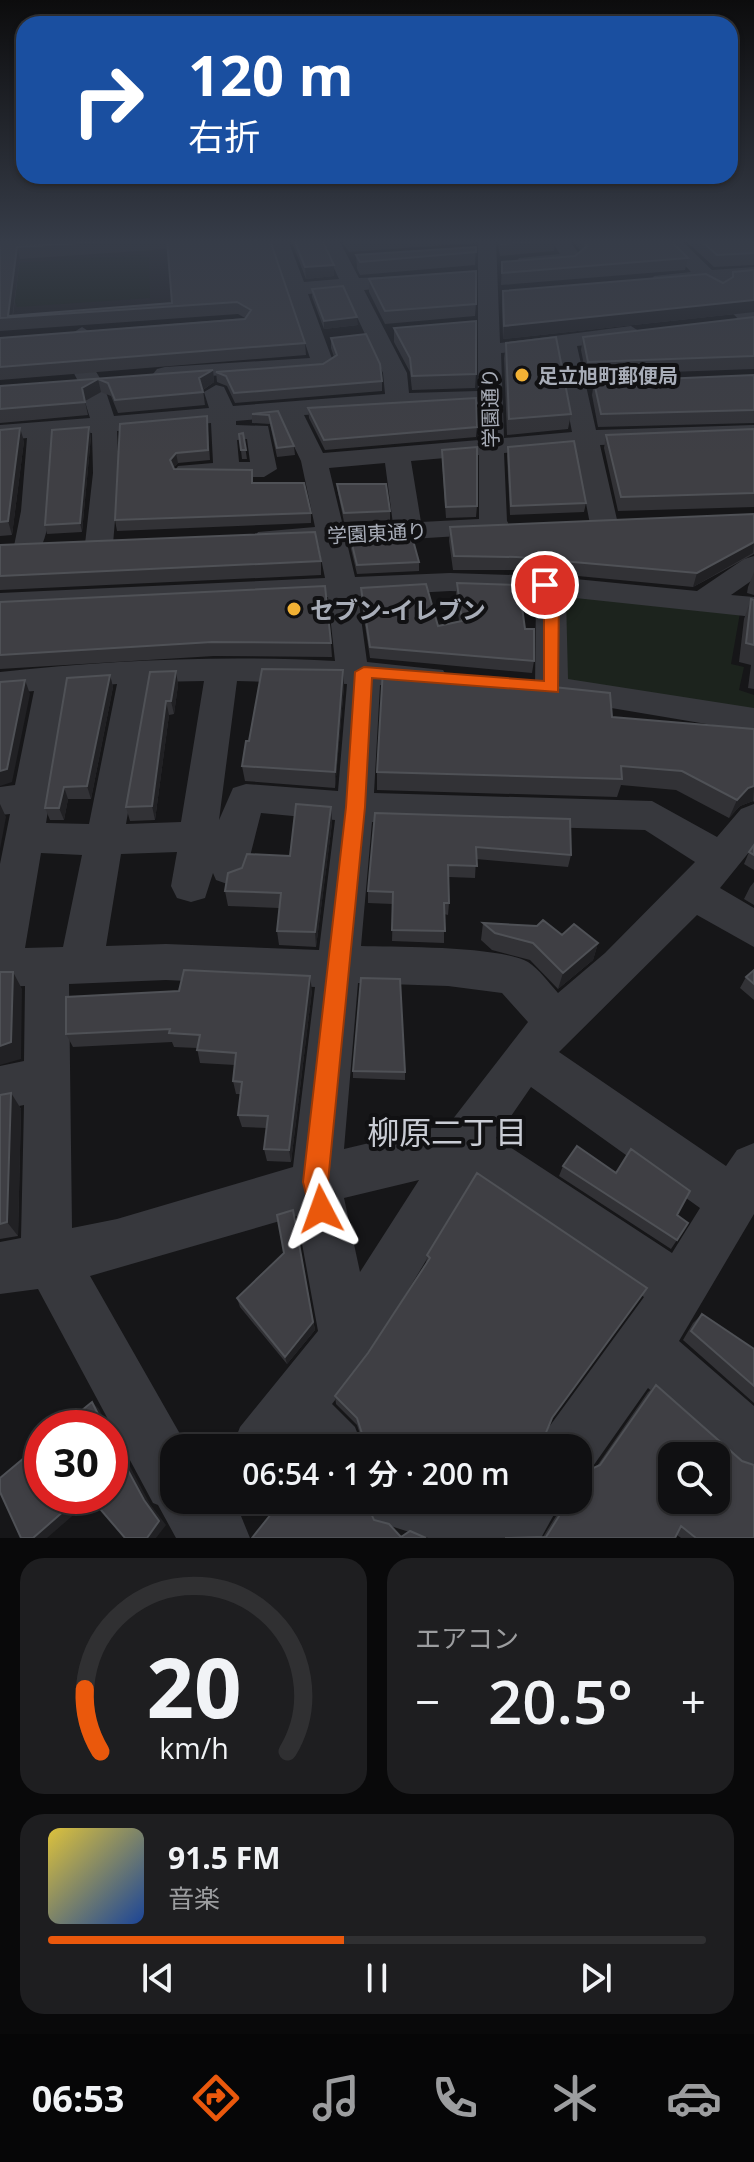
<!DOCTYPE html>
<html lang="ja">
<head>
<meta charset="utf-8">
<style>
  :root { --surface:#101012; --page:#1e1e20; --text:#f1f3f6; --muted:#9c9d9f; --line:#303032; --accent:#ea580c }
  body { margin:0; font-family:"Open Sans","Noto Sans JP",sans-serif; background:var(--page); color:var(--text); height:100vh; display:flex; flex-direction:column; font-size:30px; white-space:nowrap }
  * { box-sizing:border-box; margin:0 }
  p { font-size:26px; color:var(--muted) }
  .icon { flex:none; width:44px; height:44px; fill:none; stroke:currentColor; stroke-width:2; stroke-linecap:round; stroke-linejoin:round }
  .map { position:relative; height:1538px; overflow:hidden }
  .side { display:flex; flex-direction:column; gap:20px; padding:20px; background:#09090a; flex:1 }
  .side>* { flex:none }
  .top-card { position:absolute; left:16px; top:16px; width:722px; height:168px; border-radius:24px; box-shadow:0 2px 6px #0004,0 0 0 2px var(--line); background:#1a4fa0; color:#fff; overflow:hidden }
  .controls { position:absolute; left:658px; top:1442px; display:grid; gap:16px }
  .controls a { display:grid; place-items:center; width:72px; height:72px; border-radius:16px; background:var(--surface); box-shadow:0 2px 6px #0004,0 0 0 2px var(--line); font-size:40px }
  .speed { position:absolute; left:24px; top:1410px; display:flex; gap:16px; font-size:40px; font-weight:700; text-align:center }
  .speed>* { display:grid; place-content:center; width:104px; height:104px; border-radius:50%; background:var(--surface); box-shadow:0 2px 6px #0004,0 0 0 2px var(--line); line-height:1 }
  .speed .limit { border:12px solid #d22; background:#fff; color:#111 }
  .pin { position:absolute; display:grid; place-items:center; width:68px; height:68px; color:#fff; margin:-34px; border:4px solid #fff; border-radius:50%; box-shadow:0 2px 8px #0007 }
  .me { position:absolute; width:88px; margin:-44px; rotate:356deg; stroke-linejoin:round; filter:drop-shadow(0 0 6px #0008) }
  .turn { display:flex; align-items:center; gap:28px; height:168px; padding:0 40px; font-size:36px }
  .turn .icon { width:104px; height:104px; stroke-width:2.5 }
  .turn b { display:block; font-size:56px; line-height:68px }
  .big { font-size:60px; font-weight:600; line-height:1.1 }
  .side .tile { flex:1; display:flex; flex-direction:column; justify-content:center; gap:12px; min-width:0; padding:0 28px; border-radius:24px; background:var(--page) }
  .side .dial { align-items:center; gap:0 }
  .dial svg { height:208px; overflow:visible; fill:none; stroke:var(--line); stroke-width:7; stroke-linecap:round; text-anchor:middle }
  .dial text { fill:var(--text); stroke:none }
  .song { display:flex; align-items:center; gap:24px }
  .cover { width:96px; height:96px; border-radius:12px; background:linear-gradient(135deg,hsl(50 70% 55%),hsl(220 70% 35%)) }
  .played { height:8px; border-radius:4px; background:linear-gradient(90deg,var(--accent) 45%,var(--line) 45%) }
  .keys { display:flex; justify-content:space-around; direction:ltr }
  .heat { display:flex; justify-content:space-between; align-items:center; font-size:44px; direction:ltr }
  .side .tiles { flex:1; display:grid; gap:20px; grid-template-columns:1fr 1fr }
  .tile:last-child { grid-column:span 2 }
  .trip { position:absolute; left:160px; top:1434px; width:432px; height:80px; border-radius:24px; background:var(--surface); box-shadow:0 2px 6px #0004,0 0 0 2px var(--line); font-weight:600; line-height:80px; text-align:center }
  .tabs { display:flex; height:128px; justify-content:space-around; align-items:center; background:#060607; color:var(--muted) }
  .tabs .icon { width:56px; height:56px }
  .tabs .selected { color:var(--accent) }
  .tabs b { font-size:36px; color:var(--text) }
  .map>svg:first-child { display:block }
  .built { fill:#222225 }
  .green { fill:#1c231d }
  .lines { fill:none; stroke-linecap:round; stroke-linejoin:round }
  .minor { fill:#37383d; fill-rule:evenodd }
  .wall { fill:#323236; fill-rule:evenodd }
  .shaded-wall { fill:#212124 }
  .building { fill:#3f3f44; stroke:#4f5156; stroke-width:2; fill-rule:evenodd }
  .route { fill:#ea580c; stroke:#983908; stroke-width:2 }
  .poi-dot { fill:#f2b134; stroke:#111113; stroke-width:3 }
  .labels { text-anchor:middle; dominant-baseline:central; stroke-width:8; stroke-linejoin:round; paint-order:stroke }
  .far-poi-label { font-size:20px; font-weight:bold; fill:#a8adb8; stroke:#111113; text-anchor:start }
  .far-street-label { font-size:20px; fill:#a8adb8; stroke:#111113 }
  .poi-label { font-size:24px; font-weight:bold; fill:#a8adb8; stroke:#111113; text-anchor:start }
  .near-neighbourhood-label { font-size:32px; fill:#c9ccd4; stroke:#111113 }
</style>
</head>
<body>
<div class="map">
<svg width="754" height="1538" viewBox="0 0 754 1538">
  <rect width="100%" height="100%" fill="#161618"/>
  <path class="built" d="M74,240H202L254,307L0,327V245Z"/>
  <path class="green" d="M141,255L149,257L150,298L17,307L16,303L0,304V264Z
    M558,594L740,613L731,664L744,667L739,690L754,695V709L560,679Z"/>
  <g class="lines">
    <path class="minor" d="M270,240H288L304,282L339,279L321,240H339L359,278L426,275L429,279L426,283L419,285L364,290L407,373L409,393L478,391V240H496L500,343L631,326L642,333L631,340L577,346L596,430L754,425V439L600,445L618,524L614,530H594L590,524L575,447L504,453L507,521L511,527L507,533L347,543L355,577L450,573L545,576L697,591L744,559L754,556V579L731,595L754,597V617L566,597L568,679L754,708V732L540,696L535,688L536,594L450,591L358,596L367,662L443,670L448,678L443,686L431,689L380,685L374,793L652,801L717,837L741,809L754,804V846L720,888L754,908V947L697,915L559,1052L726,1166L737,1150L754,1143V1214L679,1341L754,1406V1473L733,1465L648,1388L591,1469L578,1474V1448H541L549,1427L644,1297L474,1181L366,1360L332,1404L355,1427L363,1448H232L240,1427L318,1331L297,1216L90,1276L188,1448H174V1500H223L241,1516L250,1538H176L158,1505L153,1503L38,1289L0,1294V1242L21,1238L24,1105L0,1110V1066L24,1061L25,986L0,987V864L10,814L0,815V787L15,785L34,691L0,694V672C111,660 223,655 335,661L328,597L0,613V593L325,578L318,544H258L254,538L258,532L315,527L301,461L280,417L236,421V425L268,426L277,469L264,477L178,478L174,472L178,466L213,463L211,423L117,431L119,473L113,544L109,550H89L85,544L93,473L92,433L52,436C51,466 55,528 38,552H18L14,546L21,511L27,438L0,441V425L90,418L79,383L68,362L71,334L82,327L93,334L90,362L103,383L114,416L209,408L204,392L216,385L224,387L233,406L385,394L383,373L345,291L308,294L334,364L331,369L157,379L153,374L157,369L165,367L310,358ZM556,349L572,432L504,438L501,353ZM478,405L479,440L323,453L304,415ZM247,439L250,462H239L237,440ZM479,455V519L421,522L411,461ZM385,463L393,524L343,526L329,468ZM204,681L181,822L126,824L151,682ZM237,681L347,684L338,791L246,784L233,788L219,820ZM117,684L89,824L46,823L68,688ZM261,813L335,820L319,950L166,944L106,946L121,854L177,852L171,886L177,898L191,902L205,898L213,873L216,880L230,885L244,880ZM372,822L645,830L695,862L605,953L558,993C549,983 539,969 528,962C499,946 398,947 361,946ZM41,853L82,855L63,947L25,948ZM166,980L315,987L293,1167L117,1219L72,1228L69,984ZM358,983L448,986L502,993L528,1022L449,1124L344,1149ZM531,1087L700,1208L672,1253L496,1138ZM419,1180L360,1272L344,1198Z
      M550,240H569L583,259L573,265L519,266L516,262L519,258L560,254Z
      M661,240H681L712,270L754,267V279L724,281L754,310V327L745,326L703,283L654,284L651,280L654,276L691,272Z
      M366,1500H477L489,1508L495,1500H562L541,1538H428L375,1521Z"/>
  </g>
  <path class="wall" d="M0,240H270L305,343L306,355L0,380V338L245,318L238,314L0,331ZM168,249L172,303L13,316L20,259Z
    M291,240H322L334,276L306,279Z
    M341,240H477L475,243L349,252Z
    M497,240H556L554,251L500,256Z
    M571,240H670L688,258L685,270L501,285L502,262L575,256L581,251Z
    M685,240H754V265L714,267Z
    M476,247L475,265L360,275L357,269L356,255Z
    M754,270V312L503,339L502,303L503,291L723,283L732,277L733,272Z
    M369,279L476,304L475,316L385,324L369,292Z
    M312,289L358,325L324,329L312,297Z
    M754,317V369L586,375L581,350L583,337Z
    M394,328L476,374L475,388L412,390L410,372L394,342Z
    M331,338L382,381V391L235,403L227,386L217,382L216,372L323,364L334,357L331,348Z
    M506,343L571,414L568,429L507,435L504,358Z
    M213,370L214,382L203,390L205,405L118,413L111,396L101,392L85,401L88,415L0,423V386Z
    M754,375V423L598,427L592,395L594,382Z
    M308,408L477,427L476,437L325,450L309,418Z
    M278,411L294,446L295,455L277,457L270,424L252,423V414Z
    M207,416L210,460L178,463L173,468L174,469L253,483L311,513V523L117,531L115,520Z
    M754,429V507L618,511L604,448L606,435Z
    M0,430L24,441L12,535L0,536Z
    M243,433L247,459H242L239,434Z
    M91,436L82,532L47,534L45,525Z
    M508,447L586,503L584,512L510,515L507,456Z
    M442,450L477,506L476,517L446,518L442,461Z
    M337,484L390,511V520L344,522L338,493Z
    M754,514V554L693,587L515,570H453L449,541L450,527Z
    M350,536L419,562V571L357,574L350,545Z
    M0,545L321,561V575L0,590Z
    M754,572V595L747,593L748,587Z
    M457,583L525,629L534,661L532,673L370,658L361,599V588L438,626L459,621L456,594Z
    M751,599L754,600V689L748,688L751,665L739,662L744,619Z
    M0,602L331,643L332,657L214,656L0,669Z
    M343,670L344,686L335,788L245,781L242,766Z
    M176,671L178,685L174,714L169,715L155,820L130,821L126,807Z
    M110,675L113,687L91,799H68L64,820H50L45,808Z
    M612,717L754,729V802L753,801L740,806L729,818L676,790L621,785L617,797L377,790V772Z
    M331,807L332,823L316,947L279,945L277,931L279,908L228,906L225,891L290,856Z
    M375,813L571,855L568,867L476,859L475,878L449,877V903L448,915L444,914V943L392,941L393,904L368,903V891Z
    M754,845V870L744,864L749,852Z
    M754,882V905L744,899L750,887Z
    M483,923L562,935L598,943L593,960L558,989L530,960L492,950L481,940Z
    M754,970V1000L740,988L746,977Z
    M312,990L291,1162L267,1161L264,1149L267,1128L242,1127L238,1115L241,1094H236L233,1081L235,1065L200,1063L197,1048L174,1047L172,1042L73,1047L66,1034Z
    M353,1071L405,1072V1080L353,1078Z
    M11,1093L21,1109L18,1236L0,1239V1095Z
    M563,1166L677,1215V1240L671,1249L559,1176Z
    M477,1173L551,1419L543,1440L544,1448H424L419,1442L363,1443L357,1425L336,1404L335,1396L368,1353L426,1264L427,1255Z
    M295,1220L315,1330L287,1364L240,1307L237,1298L284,1253Z
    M702,1314L754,1349V1403L683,1340L693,1323Z
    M656,1385L742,1461L754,1538H681L677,1535L543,1537L566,1500H578V1480L580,1476L587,1471L597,1466L648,1392Z"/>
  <path class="shaded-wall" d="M17,247L20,259L12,318L8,316Z
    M334,265V276L306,279L305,267Z
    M754,300V312L503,339L504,326Z
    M357,317L358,325L324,329V321Z
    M213,370L214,382L201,391L199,378Z
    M98,379L101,392L85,401L88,415L82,388Z
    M89,427L91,436L82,532L80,523Z
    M20,428L24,441L12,535L8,521Z
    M176,453L178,463L172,470L170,460Z
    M754,542L753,553L693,587L697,573Z
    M343,670L344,686L335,788V772Z
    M176,671L178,685L174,714L171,701Z
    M110,675L113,687L91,799L87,786Z
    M25,680L30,694L12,782L0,786V771Z
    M166,701L169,715L155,820L152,806Z
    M754,786L753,801L740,806L729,818L737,800L748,788Z
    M64,787L68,799L64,820L59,808Z
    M0,804L6,817L0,849Z
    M331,807L332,823L316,947L315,932Z
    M598,943L593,960L558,989L563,973Z
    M13,972L22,989L21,1059L0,1065V1046Z
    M310,976L312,990L291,1162L289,1150Z
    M11,1093L21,1109L18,1236L7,1222Z
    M313,1322L315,1330L287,1364L285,1357Z
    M92,1402L99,1409L109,1428H105Z
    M110,1429L150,1504L166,1525L156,1538H147L110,1437Z
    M81,1496L94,1497L47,1538H33Z"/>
  <path class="building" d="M0,240H128L17,247L8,316L172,303L167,240H270L305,343L0,367V338L245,319L251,310L237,302L0,318Z
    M294,240H322L334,265L305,267Z
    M500,240H556L501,244Z
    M582,240H670L688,258L502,273V262L575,256L587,246Z
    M700,240H754V253L717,255Z
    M476,247V252L360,262L356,255Z
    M754,270V300L504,326L503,291L706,274L723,283L733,277V272Z
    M476,271V304L385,311L369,279Z
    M343,286L357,317L324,321L312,289Z
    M754,317V356L588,362L583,337Z
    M476,321V374L412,376L410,358L394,328Z
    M366,334L380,364L382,381L234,393L226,376L216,372L323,364L337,355L331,338Z
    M556,337L571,414L509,419L506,343Z
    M213,370L199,378L203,392L115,400L108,383L98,379L82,388L85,402L0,409V386Z
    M754,375V410L601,414L594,382Z
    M476,398L477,427L324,440L308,408Z
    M278,411L294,446L277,448L269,415L252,414Z
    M207,416L208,450L176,453L170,460L174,469L252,470V483H304L311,513L115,520L120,424Z
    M89,427L80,523L45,525L52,430Z
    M20,428L8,521L0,522V430Z
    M754,429V493L621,497L606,435Z
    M243,433L246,450H241L239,434Z
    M574,441L586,503L511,506L508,447Z
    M477,447V506L446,507L442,450Z
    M337,484H386L390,511L344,513Z
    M754,514V542L697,573L517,557L454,556L450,527Z
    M315,532L321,561L0,576V545Z
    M411,533L419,562L357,565L350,536Z
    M457,583L519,585L525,629H534V661L370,647L361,588L426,584L438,626L462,621Z
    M325,586L331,643L212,642L0,655V602Z
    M751,599L754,600V645L746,643Z
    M262,669L343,670L335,772L242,766L246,741H249Z
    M383,669L610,693L612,717L754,729V786L748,788L737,800L682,771L621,766L622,779L377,772Z
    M176,671L171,701H166L152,806L126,807L150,672Z
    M110,675L87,786L64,787L59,808H45L67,678Z
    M25,680L7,769L0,771V682Z
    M296,804L331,807L315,932L277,931L281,893L225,891L228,873L242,868L247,854L290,856Z
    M375,813L570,819L571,855L476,847L477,866L448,865L449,903H444L445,931L392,930L393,892L368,891Z
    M754,845V855L749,852Z
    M543,920L562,935L574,924L598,943L563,973L533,943L495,933L483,923L537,926Z
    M184,970L310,976L289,1150L264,1149L268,1116L238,1115L242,1082L233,1081L236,1053L197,1050L200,1035L169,1033L170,1029L66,1034V997L179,991Z
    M754,970V984L746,977Z
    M0,972H13L11,1042L0,1046Z
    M361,978L400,979L405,1072L353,1071Z
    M11,1093L7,1222L0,1224V1095Z
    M577,1146L616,1173L631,1149L690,1191L677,1215L688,1223L677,1240L563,1166Z
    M477,1173L647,1288L552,1418L543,1440L546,1445L544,1448H432L420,1436L412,1448H305L307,1445L365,1443L357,1418L335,1396L368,1353L430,1258L427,1255Z
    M293,1210L313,1322L285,1357L237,1298L284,1253L277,1215Z
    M702,1314L754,1349V1386L691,1331Z
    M656,1385L742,1461L754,1465V1538H696L681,1526L675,1538H505L546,1537L569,1500H578V1485L587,1471L600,1465ZM672,1456H716V1500H672Z
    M92,1402L105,1428H60Z
    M110,1437L144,1500L159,1521L147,1538H125L89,1496H110Z
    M42,1443V1496H81L33,1538H21L0,1492V1478Z
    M262,1500H365L374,1520L389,1524L401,1537L410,1531L426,1538H252L271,1514Z"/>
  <linearGradient id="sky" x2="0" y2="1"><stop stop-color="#0c0c0d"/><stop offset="0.53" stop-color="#363c48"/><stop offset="1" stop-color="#363c48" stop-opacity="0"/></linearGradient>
  <rect width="754" height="455" fill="url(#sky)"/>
  <path class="route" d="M545,580L559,586L558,692L372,678L365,807L328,1182L334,1209L330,1218L321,1222L312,1218L303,1182L346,807L355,672L364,667L544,681V589L538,585Z"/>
  <g class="poi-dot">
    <circle cx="522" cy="375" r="8"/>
    <circle cx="294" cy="609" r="8"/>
  </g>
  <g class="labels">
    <g class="far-poi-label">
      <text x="538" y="375">足立旭町郵便局</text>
    </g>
    <g class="far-street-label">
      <text transform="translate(490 408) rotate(-91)">学園通り</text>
      <text transform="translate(377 533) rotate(-3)">学園東通り</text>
    </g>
    <g class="poi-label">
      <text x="310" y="609">セブン-イレブン</text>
    </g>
    <g class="near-neighbourhood-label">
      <text x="447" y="1131">柳原二丁目</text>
    </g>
  </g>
</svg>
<div class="controls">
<a><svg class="icon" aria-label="search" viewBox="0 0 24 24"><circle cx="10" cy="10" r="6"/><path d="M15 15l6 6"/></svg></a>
</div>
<div class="speed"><div class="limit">30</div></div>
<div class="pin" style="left:545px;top:585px;background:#d93025"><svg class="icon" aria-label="arrive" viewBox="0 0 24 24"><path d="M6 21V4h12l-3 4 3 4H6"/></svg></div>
<svg class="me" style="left:321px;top:1209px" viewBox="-20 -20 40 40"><path d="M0-17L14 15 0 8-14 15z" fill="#ea580c" stroke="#fff" stroke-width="4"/></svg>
<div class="trip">06:54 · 1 分 · 200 m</div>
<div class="top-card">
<div class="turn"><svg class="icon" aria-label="right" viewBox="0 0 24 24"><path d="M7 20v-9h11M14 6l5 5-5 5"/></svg><div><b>120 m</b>右折</div></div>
</div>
</div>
<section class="side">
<div class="tiles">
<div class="tile dial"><svg viewBox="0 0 100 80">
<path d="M14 69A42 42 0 1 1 86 69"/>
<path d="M14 69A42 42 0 0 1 8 45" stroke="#ea580c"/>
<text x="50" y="56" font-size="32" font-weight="700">20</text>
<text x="50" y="72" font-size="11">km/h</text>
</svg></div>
<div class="tile"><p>エアコン</p>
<div class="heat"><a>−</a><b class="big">20.5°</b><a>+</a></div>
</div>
<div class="tile">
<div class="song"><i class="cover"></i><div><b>91.5 FM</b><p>音楽</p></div></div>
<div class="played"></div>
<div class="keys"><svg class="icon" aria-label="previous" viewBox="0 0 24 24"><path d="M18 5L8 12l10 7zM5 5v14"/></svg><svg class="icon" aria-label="pause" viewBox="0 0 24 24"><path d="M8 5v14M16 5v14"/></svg><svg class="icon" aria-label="next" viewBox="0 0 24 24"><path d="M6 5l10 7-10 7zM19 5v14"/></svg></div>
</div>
</div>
</section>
<nav class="tabs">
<b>06:53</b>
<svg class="icon selected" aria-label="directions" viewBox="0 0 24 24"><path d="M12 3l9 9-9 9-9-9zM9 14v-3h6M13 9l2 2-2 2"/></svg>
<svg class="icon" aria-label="music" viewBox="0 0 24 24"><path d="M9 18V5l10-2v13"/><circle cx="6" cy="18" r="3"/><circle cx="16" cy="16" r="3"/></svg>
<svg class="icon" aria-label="phone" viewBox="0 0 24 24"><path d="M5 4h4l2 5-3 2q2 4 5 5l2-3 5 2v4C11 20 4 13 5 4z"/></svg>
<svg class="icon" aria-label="climate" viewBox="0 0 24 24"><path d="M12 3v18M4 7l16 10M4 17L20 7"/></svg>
<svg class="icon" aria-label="car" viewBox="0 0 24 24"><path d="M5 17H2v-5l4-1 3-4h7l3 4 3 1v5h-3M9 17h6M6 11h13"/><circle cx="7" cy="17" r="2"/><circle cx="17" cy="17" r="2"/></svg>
</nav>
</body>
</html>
